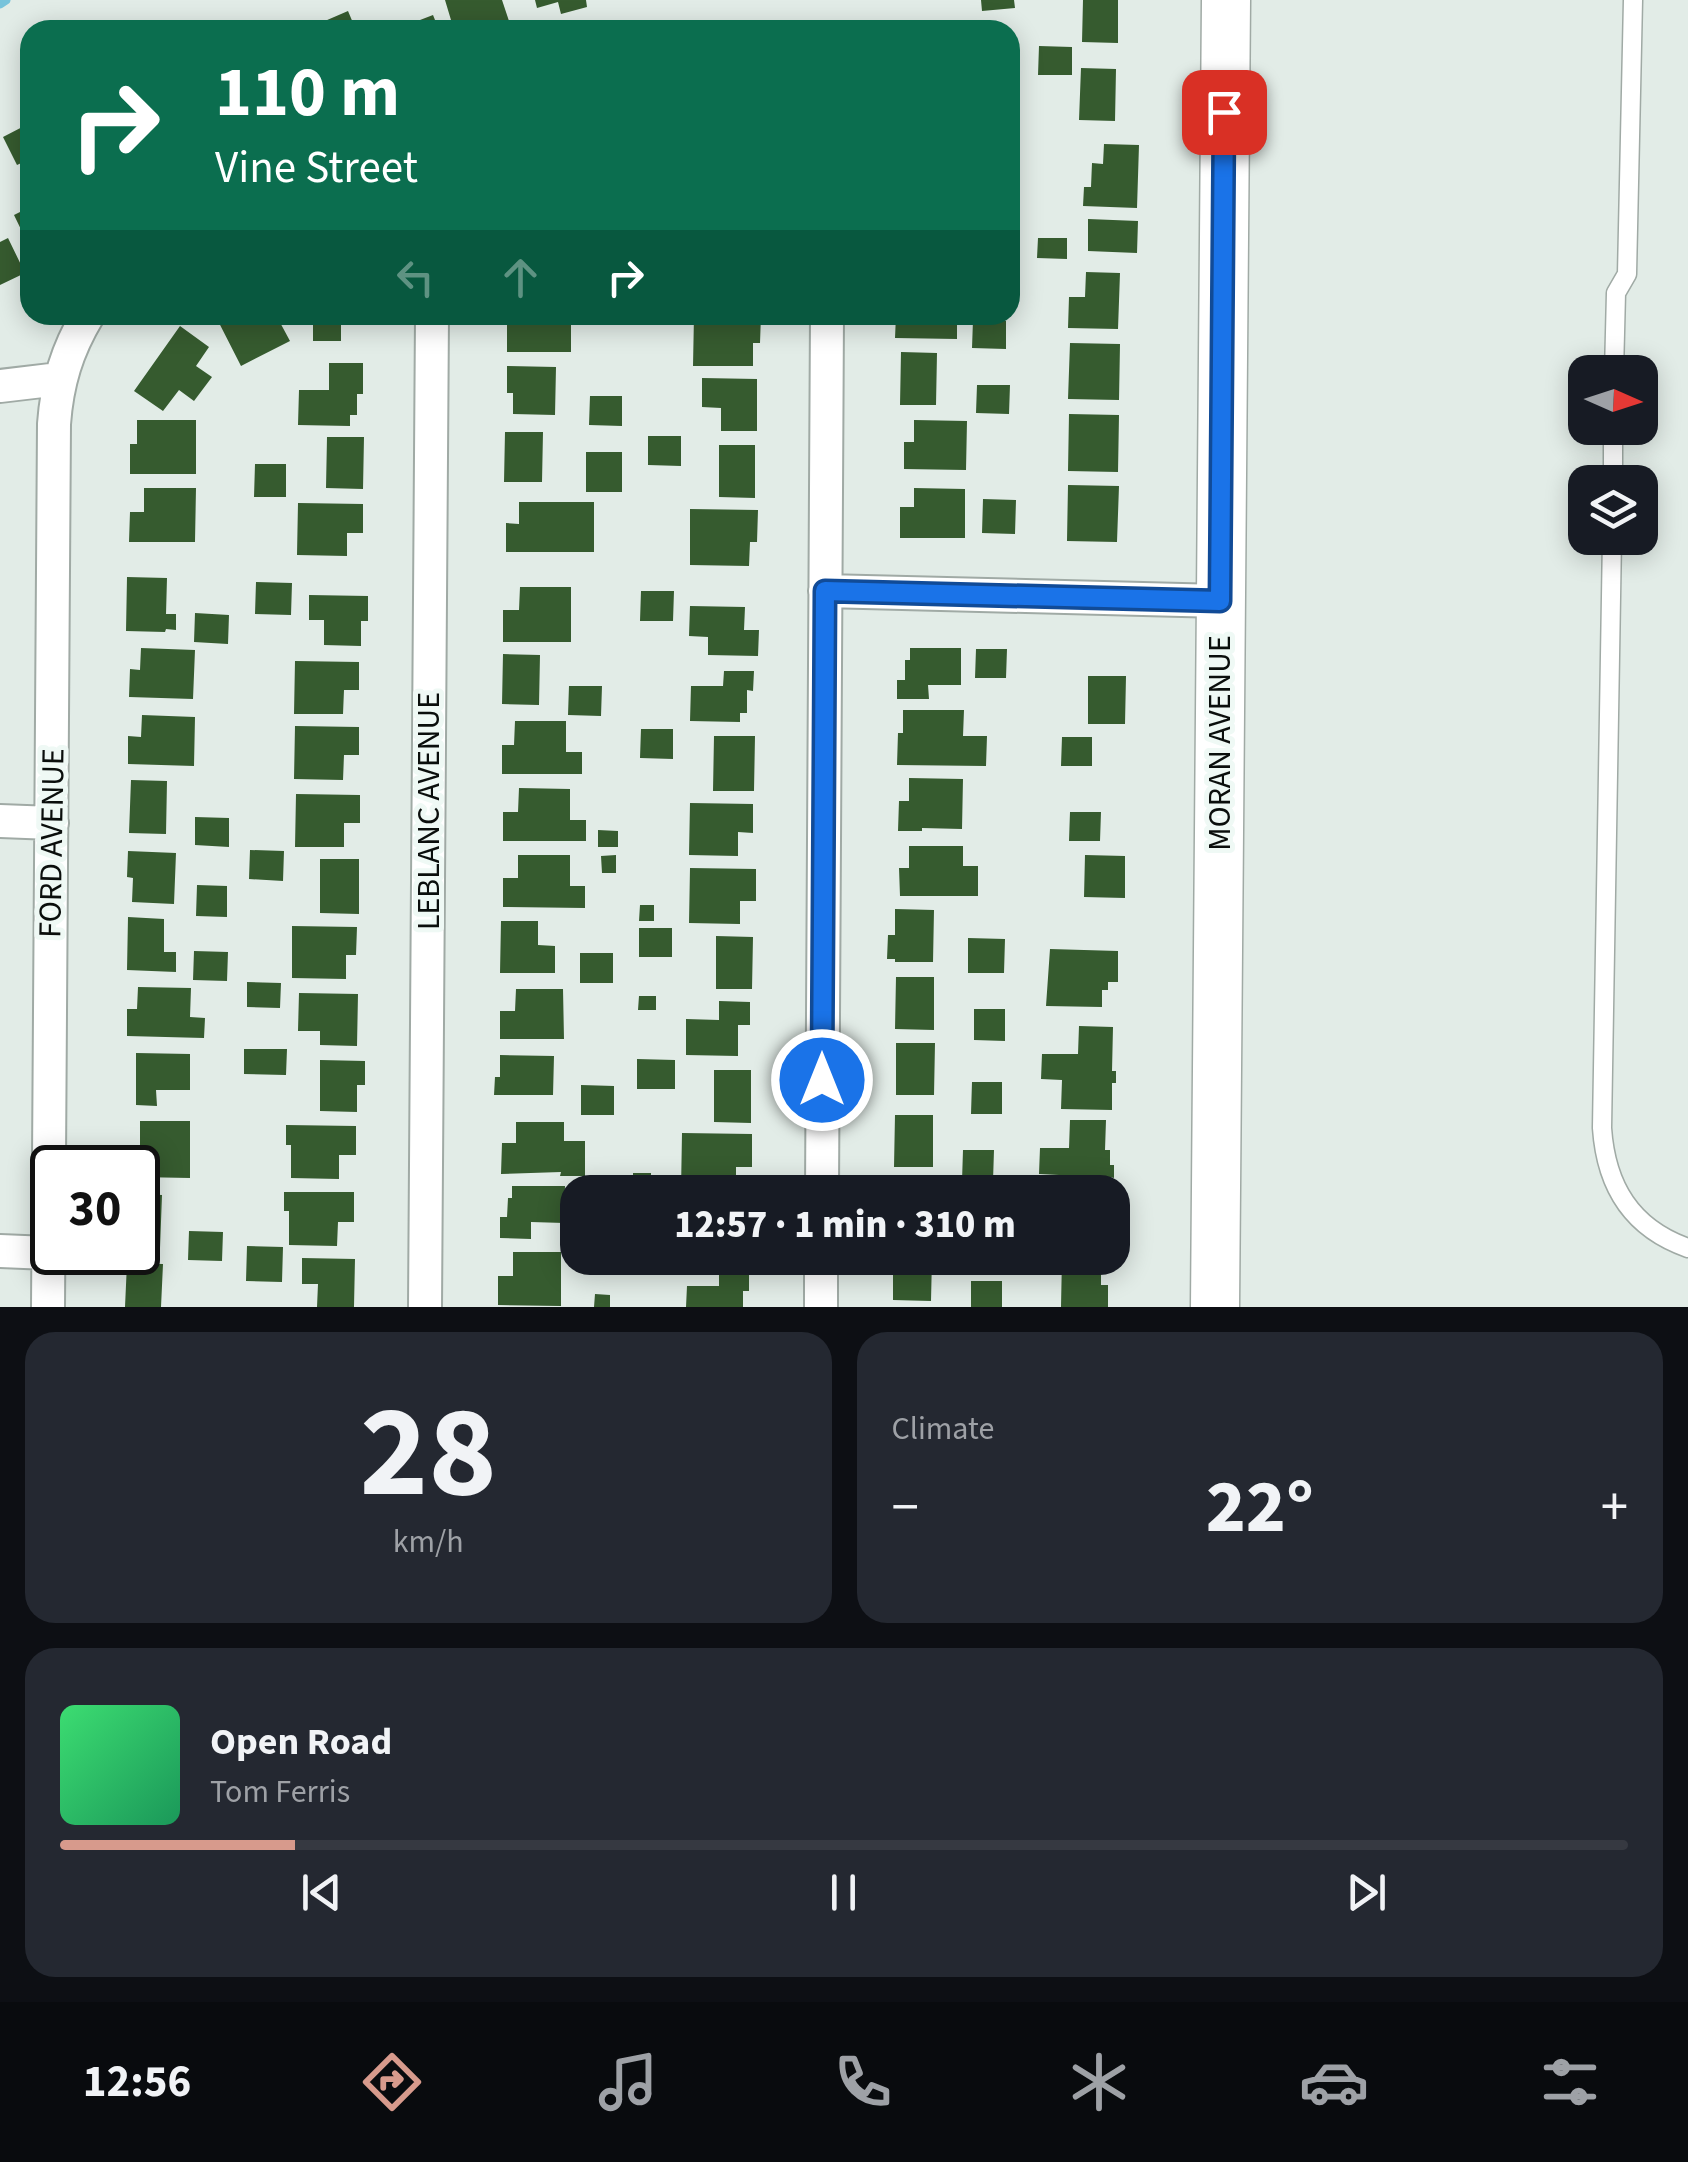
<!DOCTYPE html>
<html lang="en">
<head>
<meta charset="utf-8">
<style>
  :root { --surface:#171b24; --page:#242831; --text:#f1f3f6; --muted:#9ea1a6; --line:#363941; --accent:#d79a8c }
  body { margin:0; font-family:"Source Sans 3",sans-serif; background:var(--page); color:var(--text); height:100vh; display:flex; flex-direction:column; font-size:38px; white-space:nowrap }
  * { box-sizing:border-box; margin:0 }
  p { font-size:32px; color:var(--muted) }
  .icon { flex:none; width:55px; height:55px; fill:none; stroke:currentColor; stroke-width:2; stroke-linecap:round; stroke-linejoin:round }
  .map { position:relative; height:1307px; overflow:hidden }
  .side { display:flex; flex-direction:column; gap:25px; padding:25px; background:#0d0f14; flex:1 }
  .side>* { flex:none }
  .guide { position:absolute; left:20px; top:20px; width:1000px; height:305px; border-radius:30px; box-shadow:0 5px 25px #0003; background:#0b6e4f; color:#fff; overflow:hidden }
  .needle { width:65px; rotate:93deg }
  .buttons { position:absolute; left:1568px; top:355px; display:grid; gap:20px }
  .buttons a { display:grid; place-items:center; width:90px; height:90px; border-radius:20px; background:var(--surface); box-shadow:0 5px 25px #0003; font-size:50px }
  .speed { position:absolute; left:30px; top:1145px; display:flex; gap:20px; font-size:50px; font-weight:700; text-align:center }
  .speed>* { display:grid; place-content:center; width:130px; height:130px; border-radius:50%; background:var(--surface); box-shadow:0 5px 25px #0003; line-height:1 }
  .speed .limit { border:5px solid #111; border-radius:15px; background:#fff; color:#111 }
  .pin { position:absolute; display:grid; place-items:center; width:85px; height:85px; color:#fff; margin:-42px; border-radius:20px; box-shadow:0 5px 15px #0006 }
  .me { position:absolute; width:110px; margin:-55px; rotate:0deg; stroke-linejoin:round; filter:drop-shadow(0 0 8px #0008) }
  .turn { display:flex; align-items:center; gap:35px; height:210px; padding:0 30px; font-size:45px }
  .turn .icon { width:130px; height:130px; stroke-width:2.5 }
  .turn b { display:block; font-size:70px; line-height:85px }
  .lanes { display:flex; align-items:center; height:95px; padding:0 30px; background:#0003; justify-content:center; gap:50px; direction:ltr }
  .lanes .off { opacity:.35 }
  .big { font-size:75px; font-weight:800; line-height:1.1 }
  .side .tile { flex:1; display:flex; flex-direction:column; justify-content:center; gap:15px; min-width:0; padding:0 35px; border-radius:30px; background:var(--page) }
  .side .dial { align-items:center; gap:0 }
  .dial b { font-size:130px; line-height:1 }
  .song { display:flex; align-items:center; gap:30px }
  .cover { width:120px; height:120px; border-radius:15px; background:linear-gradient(135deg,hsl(140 70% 55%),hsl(150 70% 35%)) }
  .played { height:10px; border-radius:5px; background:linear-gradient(90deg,var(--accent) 15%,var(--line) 15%) }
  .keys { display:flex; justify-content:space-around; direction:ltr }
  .heat { display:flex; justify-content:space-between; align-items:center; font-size:55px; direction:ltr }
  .side .tiles { flex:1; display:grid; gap:25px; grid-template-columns:1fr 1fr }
  .tile:last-child { grid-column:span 2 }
  .trip { position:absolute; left:560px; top:1175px; width:570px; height:100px; border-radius:30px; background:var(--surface); box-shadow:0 5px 25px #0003; font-weight:800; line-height:100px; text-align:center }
  .tab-bar { display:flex; height:160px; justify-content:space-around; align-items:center; background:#090b0e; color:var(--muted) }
  .tab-bar .icon { width:70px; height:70px }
  .tab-bar .current { color:var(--accent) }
  .tab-bar b { font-size:45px; color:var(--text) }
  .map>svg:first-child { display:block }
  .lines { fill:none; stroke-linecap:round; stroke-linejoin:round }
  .stream { stroke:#77c3db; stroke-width:9 }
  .building { fill:#365b2f }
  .lane-casing { stroke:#a0aaa5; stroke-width:21 }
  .street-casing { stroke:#a0aaa5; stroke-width:36 }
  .secondary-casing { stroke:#a0aaa5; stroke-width:51 }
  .lane { stroke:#fff; stroke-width:18 }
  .street { stroke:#fff; stroke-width:32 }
  .secondary { stroke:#fff; stroke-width:48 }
  .route-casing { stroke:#114b97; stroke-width:25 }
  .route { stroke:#1a73e8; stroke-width:18 }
  .labels { text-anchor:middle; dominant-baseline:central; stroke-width:10; stroke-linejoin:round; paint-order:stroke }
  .street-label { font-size:32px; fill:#0a0e0c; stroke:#eff9f5 }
</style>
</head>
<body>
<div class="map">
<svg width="1688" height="1307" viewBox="0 0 1688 1307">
  <rect width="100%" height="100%" fill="#e2ece7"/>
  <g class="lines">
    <path class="stream" d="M0,4L6,0"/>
  </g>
  <path class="building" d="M445,0H502L511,27L503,30H454Z
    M535,0H586L587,7L561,14L558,2L537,8Z
    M981,0H1014L1015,8L982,11Z
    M1083,0H1118V43L1082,42Z
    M348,11L356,30H304Z
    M433,15L439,30H394Z
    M932,22L986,24V30H931Z
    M1039,46L1072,47V75H1038Z
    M1081,68L1116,69L1115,121L1079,120Z
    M30,123V159L17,165L3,137Z
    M1104,144L1139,145L1137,208L1083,206L1084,187H1091L1092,163L1103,164Z
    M30,207V248L14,215Z
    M1088,219L1138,221L1137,253L1088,251Z
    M8,238L25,273L0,285V242Z
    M1038,238H1067V259L1037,258Z
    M1086,272L1120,273L1118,329L1068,328L1069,297H1085Z
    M215,315H276L290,341L241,366Z
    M319,315H371V322H341V341H313V316Z
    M522,315H571V352H507V321H521Z
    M694,315H761L760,343H753V366H693Z
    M896,315H957V339L895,338Z
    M973,320L1006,321V349L972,348Z
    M180,326L209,347L196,366L212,377L194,401L179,390L163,411L134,391Z
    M1070,343L1120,344L1119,400L1068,399Z
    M901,352L937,353L936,405H900Z
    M329,363H363V394H357V415H350V426L298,425L299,390H329Z
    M507,366L556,367L555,415L513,414V393H507Z
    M702,378L757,379V431H721V408L702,407Z
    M977,385H1010L1009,414L976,413Z
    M590,396H622V426L589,425Z
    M1069,414L1119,415L1118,472L1068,471Z
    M137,420H196V474H130V444H137Z
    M914,420L967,421L966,470L904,469V442H914Z
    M505,432H543L542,482H504Z
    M648,436H681V466L648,465Z
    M327,437H364L363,489L326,488Z
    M719,445H755V498L719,497Z
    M586,452H622V492H586Z
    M255,464H286V497H254Z
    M1068,485L1119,486L1117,542L1067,541Z
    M144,488H196L195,542H129L130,512H144Z
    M914,488L965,489V538H900V507H914Z
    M983,499L1016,500L1015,534L982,533Z
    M519,502H594V552H506V523L519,524Z
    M298,503L363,504V533H347V556L297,555Z
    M690,509L758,510L757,542H750L749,566L690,565Z
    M127,577L167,578L166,614H176V630L166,629L165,632L126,631Z
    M256,582L292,583L291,615L255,614Z
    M520,587H571V642H503V610H519Z
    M641,591H674L673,621H640Z
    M309,595L368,596V621H361V646L324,645V620H309Z
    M690,606L745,607L744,630H759L758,656L708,655V637L689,636Z
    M195,613L229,615L228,644L194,642Z
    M141,648L195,650L193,699L129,697L130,669L140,670Z
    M910,648H961V685H928L929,699H897V680H905V660H910Z
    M976,649H1007L1006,678H975Z
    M503,654L540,655L539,705L502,704Z
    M295,661L359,662V690H344L343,714H294Z
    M724,671H754L753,691L747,690V713H740V722L690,721L691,686H723Z
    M1088,676H1126L1125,724H1088Z
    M569,686H602L601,716L568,715Z
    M903,710H964L963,736H987L986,766L897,765L898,733H903Z
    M142,715L195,717L194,766L128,764V736L141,737Z
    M515,721H566V752H582V774H502V745H514Z
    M295,726L359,727V755H344L343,780L294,779Z
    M641,729H673V759L640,758Z
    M714,736H755L754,791H713Z
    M1062,737H1092V766H1061Z
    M909,778L963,779L962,829L922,828V831H898L899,801H909Z
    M131,780L167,781L166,834L129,833Z
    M519,788L570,789V820H586V841H503V812H518Z
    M296,794L360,795V823H344V847H295Z
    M690,803L753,804V833L738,832V856L689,855Z
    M1070,812H1101L1100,841H1069Z
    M195,817L229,818V847L195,845Z
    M598,830L618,831V847H598Z
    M909,846H963V866H978V896H900L899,868H909Z
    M250,850L284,851L283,881L249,879Z
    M128,851L176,853L174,904L132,902L133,878L127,877Z
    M518,855H570V886H585V908L503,907V878H518Z
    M616,855V873H602L601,856Z
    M1085,855L1125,856V898L1084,897Z
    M320,859H359V914L320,913Z
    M690,868L756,869V901H740V924L689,923Z
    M197,885L227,886V917L196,916Z
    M640,905H654V921H639Z
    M895,909L934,910L933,962H895V959H887L888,935H895Z
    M128,917L164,919V952H176V972L127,970Z
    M501,921H538V945L555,946V973H500Z
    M292,926L357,927L356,955H346V979L292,978Z
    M639,928H672V957H639Z
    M716,936L753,937L752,989H716Z
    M968,938L1005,939L1004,973H968Z
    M1050,949L1118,951V982H1108V990H1102V1007L1046,1006Z
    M194,951L228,952L227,981L193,980Z
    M580,953H613V983H580Z
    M896,977H934V1030L895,1029Z
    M247,982L281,983L280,1008L247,1007Z
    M138,987L191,988L190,1017L205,1018L204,1038L127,1036V1009H137Z
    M516,989H563L564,1039H500V1011H515Z
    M299,993L358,994L357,1046L320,1045V1031H298Z
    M639,996H656V1010H638Z
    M719,1001L750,1002V1025H738V1056L686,1055V1019L719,1020Z
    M974,1009H1005V1041L974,1040Z
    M1079,1026L1113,1027L1112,1071H1116V1083H1112V1110L1061,1109L1062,1080L1041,1079L1042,1054H1078Z
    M896,1043H935L934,1095H896Z
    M244,1049H287L286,1075L244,1074Z
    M136,1053L190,1054V1090H156L157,1106L136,1105Z
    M500,1055L554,1056L553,1095H494L495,1077H500Z
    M637,1059L675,1060V1089H637Z
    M320,1060L365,1061V1085H357V1112L320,1111Z
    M714,1070H751V1123L714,1122Z
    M972,1082H1002V1114H971Z
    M581,1085L614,1086V1115H581Z
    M895,1115H933V1167H894Z
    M1070,1120H1106L1105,1150H1110V1165H1114V1178L1110,1177L1109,1192H1059V1175L1039,1174L1040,1148H1069Z
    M140,1121H190V1178L138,1177V1168H125V1145H140Z
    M516,1122H564V1141H585V1176H560L561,1172L501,1174L502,1143H516Z
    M286,1125L356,1126V1155H339V1179L291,1178V1145H286Z
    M682,1133L752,1134V1167H736V1190H681Z
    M963,1150H994L993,1181H962Z
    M633,1173H651V1191H633Z
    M894,1183L941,1184V1192H894Z
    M512,1186H565L564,1223L531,1222V1239L500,1238V1217H507L508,1198H512Z
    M284,1192H354V1222H338L337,1246L289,1245V1211H284Z
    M138,1194L162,1195L160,1248L138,1247Z
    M189,1231L223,1232L222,1261L188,1260Z
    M247,1246L283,1247L282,1282L246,1281Z
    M513,1252H561V1306L498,1305V1276H513Z
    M302,1258L355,1259L354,1307H317L318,1284H302Z
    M893,1258H932L931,1301L893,1300Z
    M1062,1258H1083V1261L1101,1262V1285H1108V1307H1061Z
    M127,1263L163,1264L161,1307H125Z
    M719,1269H749V1291H743V1307H686L687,1286H719Z
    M971,1281H1002V1307H971Z
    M595,1294L610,1295V1307H594Z"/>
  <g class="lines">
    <g class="lane-casing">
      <path id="lane" d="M1614,372L1616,293L1627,274L1633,0
        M1613,482V428
        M1612,538L1602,1128C1606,1186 1631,1228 1688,1248"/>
    </g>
    <g class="street-casing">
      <path id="street" d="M0,386L59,379
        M825,591L1221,601
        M0,821L52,823
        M822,1192L827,315
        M0,1251L48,1253
        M48,1307L54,424C57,383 67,350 88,315
        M425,1307L432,315
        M821,1307V1258"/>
    </g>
    <g class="secondary-casing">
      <path id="secondary" d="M1215,1307L1226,0"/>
    </g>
    <use href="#lane" class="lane"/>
    <use href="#street" class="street"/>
    <use href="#secondary" class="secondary"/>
  </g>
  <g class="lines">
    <g class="route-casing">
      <path id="route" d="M822,1080L825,591L1220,601L1224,112"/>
    </g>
    <use href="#route" class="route"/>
  </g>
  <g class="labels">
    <g class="street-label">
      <text transform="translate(1220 743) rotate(-90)">MORAN AVENUE</text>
      <text transform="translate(429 811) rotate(-90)">LEBLANC AVENUE</text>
      <text transform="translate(52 843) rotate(-89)">FORD AVENUE</text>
    </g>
  </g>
</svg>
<div class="buttons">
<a><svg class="needle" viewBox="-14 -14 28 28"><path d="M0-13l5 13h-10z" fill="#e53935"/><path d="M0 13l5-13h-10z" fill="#9ea1a6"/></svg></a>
<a><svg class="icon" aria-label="layers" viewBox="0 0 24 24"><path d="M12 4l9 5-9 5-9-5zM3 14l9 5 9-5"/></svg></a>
</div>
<div class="speed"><div class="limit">30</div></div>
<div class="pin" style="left:1224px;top:112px;background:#d93025"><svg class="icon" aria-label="arrive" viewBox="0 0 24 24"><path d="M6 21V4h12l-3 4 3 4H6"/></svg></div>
<svg class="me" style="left:822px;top:1080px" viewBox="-20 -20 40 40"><circle r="17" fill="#1a73e8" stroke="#fff" stroke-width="3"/><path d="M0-11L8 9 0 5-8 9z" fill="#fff"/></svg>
<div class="trip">12:57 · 1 min · 310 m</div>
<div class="guide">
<div class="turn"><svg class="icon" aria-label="right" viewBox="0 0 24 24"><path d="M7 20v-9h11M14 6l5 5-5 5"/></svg><div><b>110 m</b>Vine Street</div></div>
<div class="lanes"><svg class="icon off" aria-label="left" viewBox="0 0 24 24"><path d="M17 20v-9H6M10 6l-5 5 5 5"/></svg><svg class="icon off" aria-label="ahead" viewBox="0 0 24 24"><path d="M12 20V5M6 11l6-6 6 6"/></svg><svg class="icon" aria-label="right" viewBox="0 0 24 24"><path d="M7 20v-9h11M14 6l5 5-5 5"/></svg></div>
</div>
</div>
<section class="side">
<div class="tiles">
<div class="tile dial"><b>28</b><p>km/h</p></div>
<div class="tile"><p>Climate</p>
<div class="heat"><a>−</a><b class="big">22°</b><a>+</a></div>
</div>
<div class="tile">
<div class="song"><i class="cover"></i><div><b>Open Road</b><p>Tom Ferris</p></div></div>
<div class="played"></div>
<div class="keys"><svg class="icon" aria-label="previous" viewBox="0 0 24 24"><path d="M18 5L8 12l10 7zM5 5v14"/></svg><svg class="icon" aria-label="pause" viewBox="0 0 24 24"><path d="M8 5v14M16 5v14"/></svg><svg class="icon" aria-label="next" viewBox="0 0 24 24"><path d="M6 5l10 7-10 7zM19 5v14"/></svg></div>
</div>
</div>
</section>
<nav class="tab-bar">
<b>12:56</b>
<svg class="icon current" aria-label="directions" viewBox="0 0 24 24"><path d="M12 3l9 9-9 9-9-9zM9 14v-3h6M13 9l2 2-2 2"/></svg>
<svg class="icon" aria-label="music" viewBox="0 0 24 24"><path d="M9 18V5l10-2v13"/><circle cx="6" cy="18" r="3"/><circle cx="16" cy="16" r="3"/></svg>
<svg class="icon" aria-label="phone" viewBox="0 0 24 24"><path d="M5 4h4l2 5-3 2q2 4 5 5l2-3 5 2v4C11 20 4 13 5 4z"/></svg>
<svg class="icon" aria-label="climate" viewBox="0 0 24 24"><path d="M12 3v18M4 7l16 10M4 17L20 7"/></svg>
<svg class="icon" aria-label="car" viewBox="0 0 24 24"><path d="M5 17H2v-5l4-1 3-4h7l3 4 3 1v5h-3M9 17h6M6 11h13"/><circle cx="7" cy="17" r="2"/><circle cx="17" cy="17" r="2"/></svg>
<svg class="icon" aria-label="filters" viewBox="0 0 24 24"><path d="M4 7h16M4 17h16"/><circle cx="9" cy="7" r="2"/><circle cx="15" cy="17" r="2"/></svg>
</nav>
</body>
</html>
